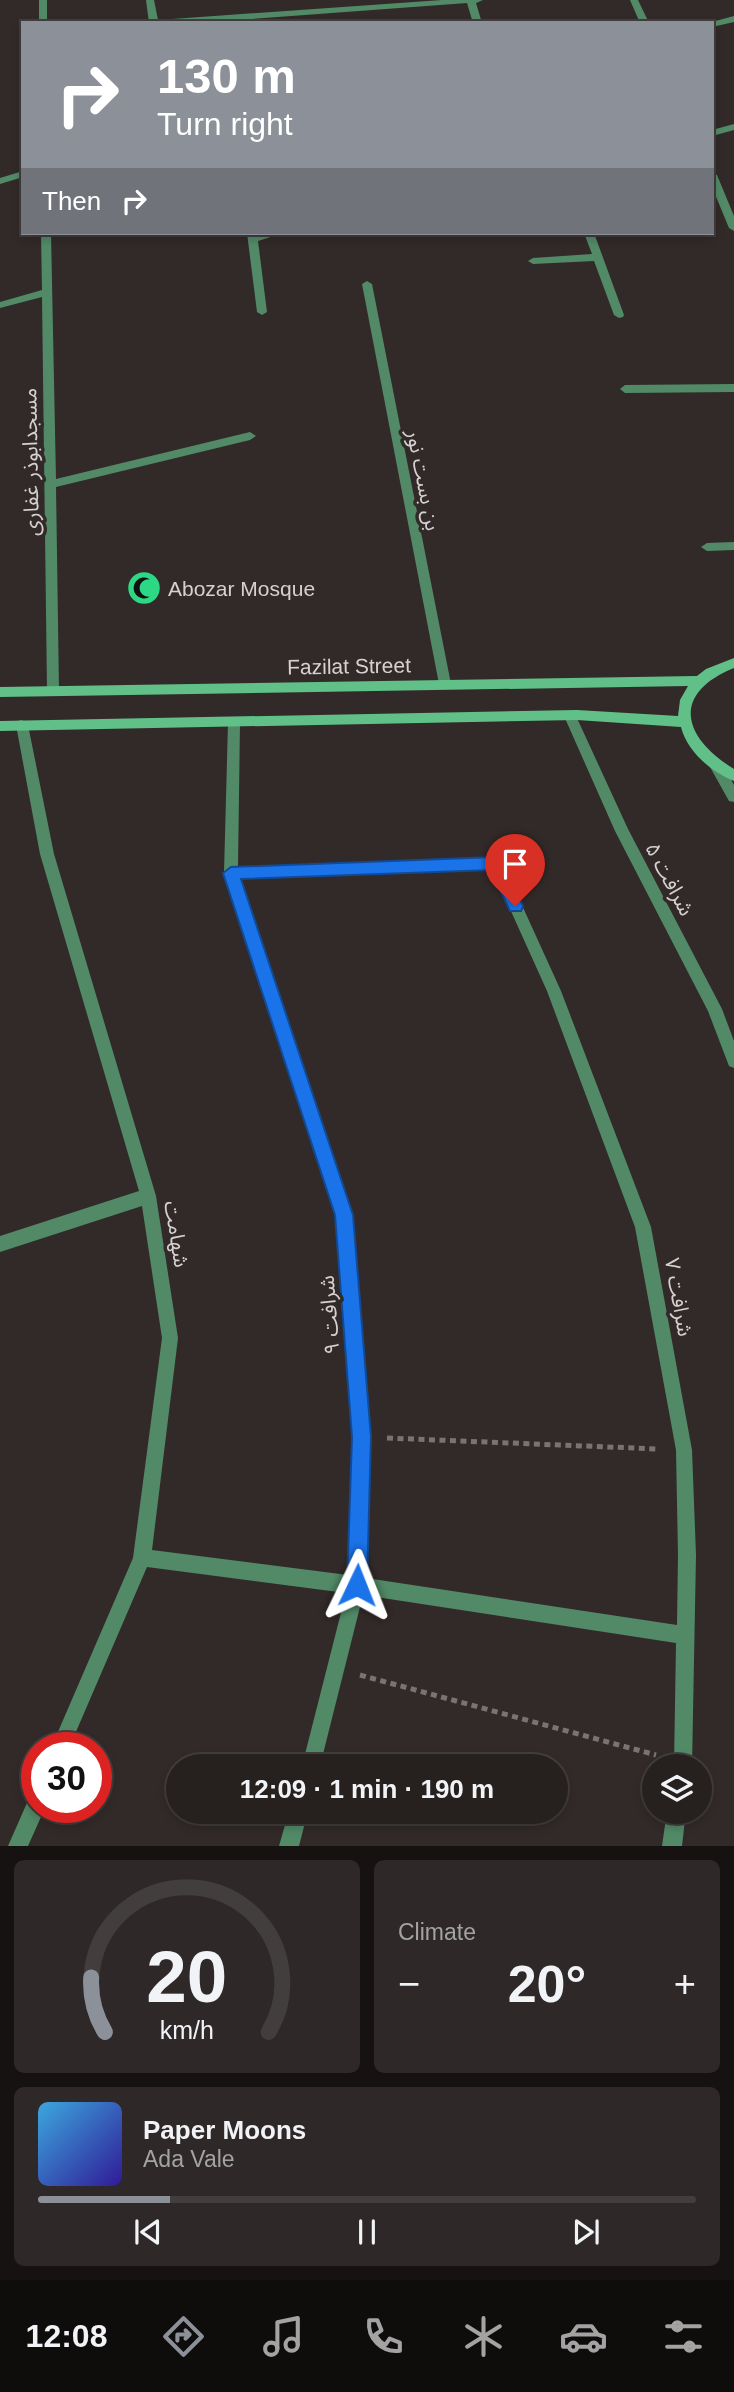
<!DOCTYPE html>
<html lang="en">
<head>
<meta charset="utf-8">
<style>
  :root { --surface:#26201f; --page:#2e2828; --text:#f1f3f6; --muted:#a4a3a4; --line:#423e3d; --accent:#8c9099 }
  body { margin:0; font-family:Helvetica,"Noto Sans Arabic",sans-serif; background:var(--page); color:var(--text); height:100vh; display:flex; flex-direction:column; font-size:26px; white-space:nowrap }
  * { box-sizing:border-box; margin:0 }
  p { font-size:23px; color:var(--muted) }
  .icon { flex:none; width:38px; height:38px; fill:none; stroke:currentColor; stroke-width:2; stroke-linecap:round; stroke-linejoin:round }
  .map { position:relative; height:1846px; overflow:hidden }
  .details { display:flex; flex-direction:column; gap:14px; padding:14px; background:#151211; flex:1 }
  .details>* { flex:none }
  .banner { position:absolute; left:21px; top:21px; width:693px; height:214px; border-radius:0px; box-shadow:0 4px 10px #0003,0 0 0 2px var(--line); background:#8c9099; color:#fff; overflow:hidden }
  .buttons { position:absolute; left:642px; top:1754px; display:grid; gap:14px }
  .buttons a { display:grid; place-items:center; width:70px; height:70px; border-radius:50%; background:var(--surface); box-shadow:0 4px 10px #0003,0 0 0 2px var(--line); font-size:35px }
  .speed { position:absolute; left:21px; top:1732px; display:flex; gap:14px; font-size:35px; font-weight:700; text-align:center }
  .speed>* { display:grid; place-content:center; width:91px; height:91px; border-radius:50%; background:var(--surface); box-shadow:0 4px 10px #0003,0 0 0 2px var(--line); line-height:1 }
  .speed .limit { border:10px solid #d22; background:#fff; color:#111 }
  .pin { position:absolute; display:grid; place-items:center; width:60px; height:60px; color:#fff; margin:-72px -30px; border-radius:50% 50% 50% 0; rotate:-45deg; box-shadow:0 0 7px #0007 }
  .pin .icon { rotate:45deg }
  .me { position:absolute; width:77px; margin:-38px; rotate:2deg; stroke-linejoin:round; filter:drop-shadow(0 0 5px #0008) }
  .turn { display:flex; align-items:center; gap:24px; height:147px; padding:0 21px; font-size:32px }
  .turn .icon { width:91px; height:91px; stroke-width:2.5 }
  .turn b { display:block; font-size:49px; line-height:60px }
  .then { display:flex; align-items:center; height:66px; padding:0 21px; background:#0003; gap:14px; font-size:26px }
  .big { font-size:52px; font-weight:700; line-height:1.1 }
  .details .tile { flex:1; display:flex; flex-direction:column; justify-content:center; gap:10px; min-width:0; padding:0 24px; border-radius:10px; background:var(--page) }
  .details .dial { align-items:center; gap:0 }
  .dial svg { height:182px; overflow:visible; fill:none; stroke:var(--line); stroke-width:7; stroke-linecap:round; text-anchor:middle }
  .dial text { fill:var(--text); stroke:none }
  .song { display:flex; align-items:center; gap:21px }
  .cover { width:84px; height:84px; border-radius:10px; background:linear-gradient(135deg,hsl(200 70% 55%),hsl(250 70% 35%)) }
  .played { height:7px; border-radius:4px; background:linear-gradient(90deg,var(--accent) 20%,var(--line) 20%) }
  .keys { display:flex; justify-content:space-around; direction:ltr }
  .heat { display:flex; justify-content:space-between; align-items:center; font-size:38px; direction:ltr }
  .details .tiles { flex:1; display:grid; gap:14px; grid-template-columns:1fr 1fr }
  .tile:last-child { grid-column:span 2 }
  .trip { position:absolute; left:166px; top:1754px; width:402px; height:70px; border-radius:35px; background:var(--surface); box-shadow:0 4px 10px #0003,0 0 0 2px var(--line); font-weight:700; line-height:70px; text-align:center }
  .tabs { display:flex; height:112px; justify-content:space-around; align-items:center; background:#0f0d0c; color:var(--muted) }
  .tabs .icon { width:49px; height:49px }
  .tabs .on { color:var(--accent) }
  .tabs b { font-size:32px; color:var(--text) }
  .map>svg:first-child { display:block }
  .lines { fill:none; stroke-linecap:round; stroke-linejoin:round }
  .path { stroke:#797372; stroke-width:5; stroke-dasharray:6 4.5; stroke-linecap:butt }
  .minor { fill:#528a67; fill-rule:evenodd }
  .tertiary { fill:#528a67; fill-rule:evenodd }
  .secondary { fill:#61c088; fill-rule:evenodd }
  .route { fill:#1a73e8; stroke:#114b97; stroke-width:2 }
  .labels { text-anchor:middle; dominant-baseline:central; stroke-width:7; stroke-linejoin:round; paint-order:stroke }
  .street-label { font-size:21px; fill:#d6d1d0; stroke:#322a29 }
  .poi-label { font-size:21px; fill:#d6d1d0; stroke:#322a29; text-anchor:start }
</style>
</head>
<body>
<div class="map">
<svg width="734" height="1846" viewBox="0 0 734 1846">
  <rect width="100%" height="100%" fill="#322a29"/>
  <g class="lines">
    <path class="path" d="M387,1438L658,1449
      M360,1675L656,1755"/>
    <path class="minor" d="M39,0H47V23H39Z
      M146,0H154L158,20L442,0H483L476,3L482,23H473L467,3L198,23H149Z
      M734,16V22L712,27V23H708Z
      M734,124V130L712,136V130Z
      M23,171V177L0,184V178Z
      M41,233H51L56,479L250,432L256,436L250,440L56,487L59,690L53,695L47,690L42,297L0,308V302L42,290Z
      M247,233H257V235L283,233L258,241L267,312L262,315L257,312Z
      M584,233H594L624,315L623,317L619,318L614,315L594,261L533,264L528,261L533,258L592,254Z
      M367,281L372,284L451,684L445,689L439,684L362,284Z
      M734,384V392L625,393L620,389L625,385Z
      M734,542V550L707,551L701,547L707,543Z
      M570,711L576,716L628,829L722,1009L734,1041V1068L729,1066L708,1011L615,831L564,716Z
      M234,718L240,723L238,867L496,857L501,859L561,991L651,1227L692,1450L696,1555L692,1766H674L676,1643L363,1595L320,1766H302L346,1593L147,1567L69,1748H51L133,1558L162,1338L142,1206L0,1252V1236L139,1191L40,854L16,725L17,721L22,720L28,725L54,854L156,1196L178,1338L152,1550L348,1575L353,1437L336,1215L224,873L228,723ZM492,869L547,991L635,1227L676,1450L678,1555L677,1625L366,1578L369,1437L352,1215L240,878Z
      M37,1794V1808H45L28,1846H8L30,1796Z
      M289,1811H308L299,1846H279Z
      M667,1811H686L682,1846H662Z"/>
    <path class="tertiary" d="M630,0H638L649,23H640Z
      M712,172L717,175L734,216V231L729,228L712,187Z
      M717,762L722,763L734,785V802L729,801L710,767Z"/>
    <path class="secondary" d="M734,658V668C670,694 683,738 734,769V781C711,772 687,751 681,727L577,720L0,731V721L577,710L678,716L680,700L688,686L0,697V687L697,676L706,669Z"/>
  </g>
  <path class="route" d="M496,857L501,858L523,906L521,911H510L491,870L241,879L353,1215L371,1437L367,1585L364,1592L357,1595L350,1592L347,1585L352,1437L335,1215L223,873L231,867Z"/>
  <defs>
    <g id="mosque-disc" transform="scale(1.75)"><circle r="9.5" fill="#2cd884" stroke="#322a29"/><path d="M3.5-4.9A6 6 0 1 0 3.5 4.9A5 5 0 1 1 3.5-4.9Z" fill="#111"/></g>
  </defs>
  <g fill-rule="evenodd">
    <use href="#mosque-disc" x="144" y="588"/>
  </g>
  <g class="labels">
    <g class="street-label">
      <text transform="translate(30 462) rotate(-91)">مسجدابوذر غفاری</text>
      <text transform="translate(424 480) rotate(79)">بن بست نور</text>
      <text transform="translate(349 666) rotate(-1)">Fazilat Street</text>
      <text transform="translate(670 879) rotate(62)">شرافت ۵</text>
      <text transform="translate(177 1234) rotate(81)">شهامت</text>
      <text transform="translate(679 1297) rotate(80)">شرافت ۷</text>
      <text transform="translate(329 1315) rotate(-94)">شرافت ۹</text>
    </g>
    <g class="poi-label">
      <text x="168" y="588">Abozar Mosque</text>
    </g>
  </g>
</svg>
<div class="buttons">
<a><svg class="icon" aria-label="layers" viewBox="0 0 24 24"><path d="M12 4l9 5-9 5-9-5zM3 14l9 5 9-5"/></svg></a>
</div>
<div class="speed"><div class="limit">30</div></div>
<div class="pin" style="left:515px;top:906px;background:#d93025"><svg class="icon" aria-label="arrive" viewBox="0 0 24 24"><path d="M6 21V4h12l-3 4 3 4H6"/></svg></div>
<svg class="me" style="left:357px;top:1585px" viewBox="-20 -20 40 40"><path d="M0-17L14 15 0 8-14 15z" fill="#1a73e8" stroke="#fff" stroke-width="4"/></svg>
<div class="trip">12:09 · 1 min · 190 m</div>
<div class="banner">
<div class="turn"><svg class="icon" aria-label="right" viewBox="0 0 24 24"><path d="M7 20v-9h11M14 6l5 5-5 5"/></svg><div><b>130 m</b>Turn right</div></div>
<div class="then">Then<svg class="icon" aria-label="right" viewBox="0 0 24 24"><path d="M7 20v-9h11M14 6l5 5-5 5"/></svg></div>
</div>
</div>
<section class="details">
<div class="tiles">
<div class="tile dial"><svg viewBox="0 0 100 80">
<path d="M14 69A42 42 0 1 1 86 69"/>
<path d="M14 69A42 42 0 0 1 8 45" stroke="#8c9099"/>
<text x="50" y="56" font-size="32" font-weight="700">20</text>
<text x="50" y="72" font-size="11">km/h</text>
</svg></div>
<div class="tile"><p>Climate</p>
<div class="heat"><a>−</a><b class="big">20°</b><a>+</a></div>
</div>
<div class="tile">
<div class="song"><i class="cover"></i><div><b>Paper Moons</b><p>Ada Vale</p></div></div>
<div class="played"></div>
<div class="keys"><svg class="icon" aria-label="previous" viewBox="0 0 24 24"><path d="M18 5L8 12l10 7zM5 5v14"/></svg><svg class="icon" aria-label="pause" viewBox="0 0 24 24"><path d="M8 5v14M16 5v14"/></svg><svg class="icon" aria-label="next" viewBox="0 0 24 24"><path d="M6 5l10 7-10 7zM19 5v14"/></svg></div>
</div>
</div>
</section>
<nav class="tabs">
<b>12:08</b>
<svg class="icon on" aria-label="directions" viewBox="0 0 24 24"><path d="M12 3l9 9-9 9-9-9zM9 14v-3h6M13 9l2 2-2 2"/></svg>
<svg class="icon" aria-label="music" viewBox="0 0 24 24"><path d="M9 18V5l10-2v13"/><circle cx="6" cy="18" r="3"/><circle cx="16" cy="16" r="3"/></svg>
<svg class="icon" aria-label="phone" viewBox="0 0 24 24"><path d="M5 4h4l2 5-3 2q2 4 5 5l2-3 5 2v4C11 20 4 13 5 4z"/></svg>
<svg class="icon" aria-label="climate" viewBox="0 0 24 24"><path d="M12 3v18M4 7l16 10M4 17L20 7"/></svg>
<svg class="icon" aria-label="car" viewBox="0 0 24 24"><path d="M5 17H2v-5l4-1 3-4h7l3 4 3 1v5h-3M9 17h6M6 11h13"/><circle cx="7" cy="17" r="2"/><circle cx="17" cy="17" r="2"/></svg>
<svg class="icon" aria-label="filters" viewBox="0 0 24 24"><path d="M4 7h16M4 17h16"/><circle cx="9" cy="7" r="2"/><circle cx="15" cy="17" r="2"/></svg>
</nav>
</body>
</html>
